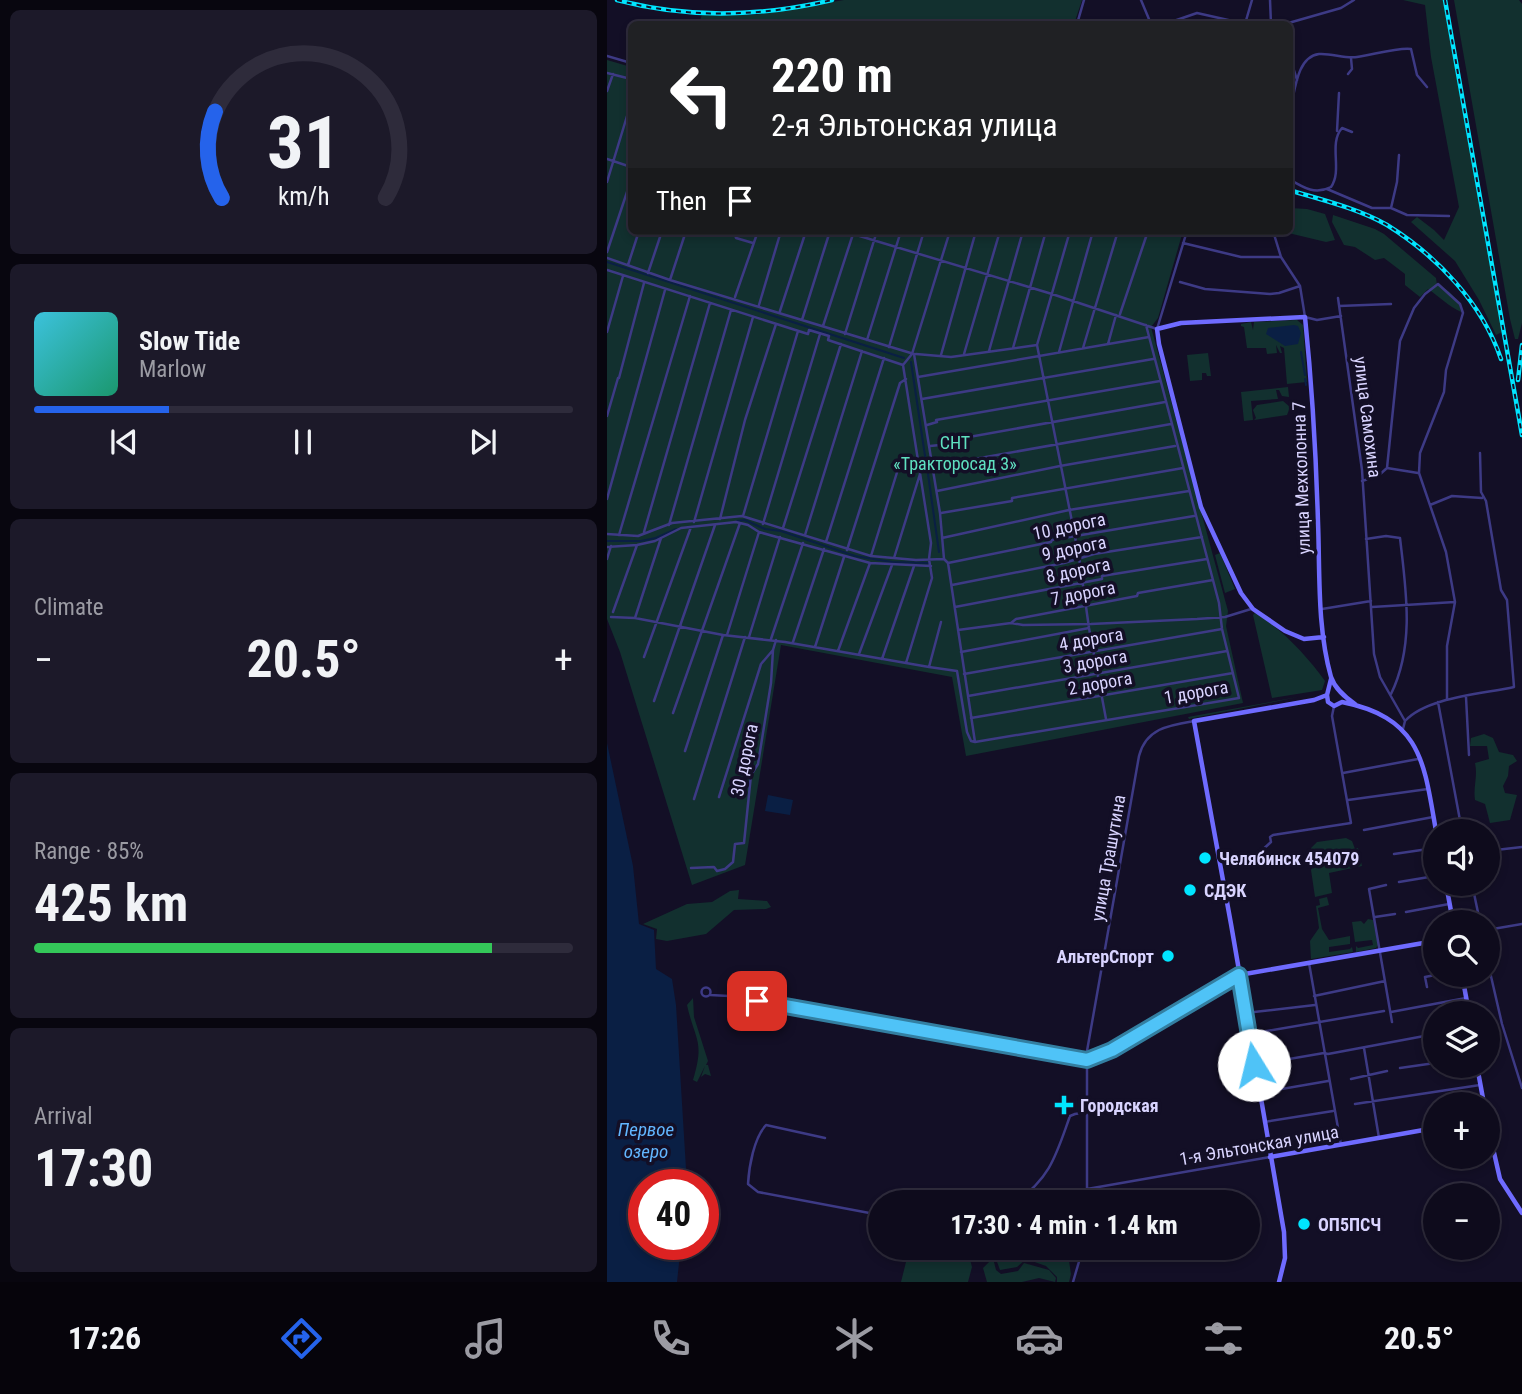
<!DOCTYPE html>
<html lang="en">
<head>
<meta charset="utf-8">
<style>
  :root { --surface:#0e0b1c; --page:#1c1929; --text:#f1f3f6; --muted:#9b9ba3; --line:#2e2b3b; --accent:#2563eb }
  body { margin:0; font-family:"Roboto Condensed",sans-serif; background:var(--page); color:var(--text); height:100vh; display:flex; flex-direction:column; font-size:26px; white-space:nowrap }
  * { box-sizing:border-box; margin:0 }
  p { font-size:23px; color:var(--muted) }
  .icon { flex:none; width:38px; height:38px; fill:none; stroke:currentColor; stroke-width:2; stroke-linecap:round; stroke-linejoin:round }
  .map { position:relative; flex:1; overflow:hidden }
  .side { display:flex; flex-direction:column; gap:10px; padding:10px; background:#08060f; width:607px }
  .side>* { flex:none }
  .hud { position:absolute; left:21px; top:21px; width:665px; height:214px; border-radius:10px; box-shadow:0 4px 10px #0003,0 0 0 2px var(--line); background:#202124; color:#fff; overflow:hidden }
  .tools { position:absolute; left:816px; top:819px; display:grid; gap:14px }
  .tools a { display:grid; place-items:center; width:77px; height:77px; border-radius:50%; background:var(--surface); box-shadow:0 4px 10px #0003,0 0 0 2px var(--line); font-size:35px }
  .speed { position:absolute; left:21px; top:1169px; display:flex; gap:14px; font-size:35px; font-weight:700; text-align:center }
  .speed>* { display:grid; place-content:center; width:91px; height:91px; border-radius:50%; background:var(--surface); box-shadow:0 4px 10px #0003,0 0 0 2px var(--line); line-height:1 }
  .speed .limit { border:10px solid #d22; background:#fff; color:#111 }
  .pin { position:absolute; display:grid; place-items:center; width:60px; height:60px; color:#fff; margin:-30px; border-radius:14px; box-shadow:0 4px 10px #0006 }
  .me { position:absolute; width:77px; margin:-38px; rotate:351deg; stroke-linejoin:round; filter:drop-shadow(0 0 5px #0008) }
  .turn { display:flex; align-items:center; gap:24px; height:147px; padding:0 28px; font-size:32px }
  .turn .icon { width:91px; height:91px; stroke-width:2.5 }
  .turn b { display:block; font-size:49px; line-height:60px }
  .then { display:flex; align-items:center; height:66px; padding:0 28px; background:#0003; gap:14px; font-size:26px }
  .big { font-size:52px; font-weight:700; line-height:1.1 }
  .side .widget { flex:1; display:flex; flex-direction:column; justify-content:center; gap:10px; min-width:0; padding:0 24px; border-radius:10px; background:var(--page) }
  .side .dial { align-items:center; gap:0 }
  .dial svg { height:182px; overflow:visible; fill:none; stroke:var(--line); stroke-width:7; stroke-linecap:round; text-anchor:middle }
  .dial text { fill:var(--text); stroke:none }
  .song { display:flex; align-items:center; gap:21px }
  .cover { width:84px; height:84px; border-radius:10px; background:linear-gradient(135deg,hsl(190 70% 55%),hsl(160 70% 35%)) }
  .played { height:7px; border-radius:4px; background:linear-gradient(90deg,var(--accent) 25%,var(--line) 25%) }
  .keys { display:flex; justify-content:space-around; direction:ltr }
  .heat { display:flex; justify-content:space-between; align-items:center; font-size:38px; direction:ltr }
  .charge { height:10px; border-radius:5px; background:linear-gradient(90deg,#34c759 85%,var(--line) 0) }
  .trip { position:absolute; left:261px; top:1190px; width:392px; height:70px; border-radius:35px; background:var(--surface); box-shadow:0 4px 10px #0003,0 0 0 2px var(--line); font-weight:700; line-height:70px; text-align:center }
  .tab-bar { display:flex; height:112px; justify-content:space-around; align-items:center; background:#06040b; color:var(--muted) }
  .tab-bar .icon { width:49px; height:49px }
  .tab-bar .on { color:var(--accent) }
  .tab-bar b { font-size:32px; color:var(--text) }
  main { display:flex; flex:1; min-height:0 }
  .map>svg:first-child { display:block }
  .green { fill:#12302f }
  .water { fill:#0a1f44 }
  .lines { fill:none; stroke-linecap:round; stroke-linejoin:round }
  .stream { stroke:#0a1f44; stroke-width:2 }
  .street { stroke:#3d3a85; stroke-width:2.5 }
  .secondary { stroke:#6f6bff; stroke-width:4.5 }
  .rail-casing { stroke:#00e5ff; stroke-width:4.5 }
  .rail { stroke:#130f26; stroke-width:2; stroke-dasharray:5; stroke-linecap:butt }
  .route-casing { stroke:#337fa1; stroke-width:18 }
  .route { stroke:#4fc3f7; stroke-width:12 }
  .poi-dot { fill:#00e5ff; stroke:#130f26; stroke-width:2.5 }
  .labels { text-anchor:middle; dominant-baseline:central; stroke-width:7; stroke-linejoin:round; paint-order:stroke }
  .street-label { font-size:18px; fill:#d9d4ff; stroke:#130f26 }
  .park-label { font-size:18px; fill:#5fe0c0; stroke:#130f26 }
  .poi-label { font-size:18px; font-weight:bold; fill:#d9d4ff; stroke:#130f26; text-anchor:start }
  .water-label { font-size:19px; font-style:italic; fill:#62b6ff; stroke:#130f26 }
</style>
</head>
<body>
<main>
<section class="side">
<div class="widget dial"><svg viewBox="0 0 100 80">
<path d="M14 69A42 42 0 1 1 86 69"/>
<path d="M14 69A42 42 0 0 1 11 31" stroke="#2563eb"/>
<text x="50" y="56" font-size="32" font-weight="700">31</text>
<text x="50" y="72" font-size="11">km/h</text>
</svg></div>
<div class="widget">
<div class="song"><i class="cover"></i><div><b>Slow Tide</b><p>Marlow</p></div></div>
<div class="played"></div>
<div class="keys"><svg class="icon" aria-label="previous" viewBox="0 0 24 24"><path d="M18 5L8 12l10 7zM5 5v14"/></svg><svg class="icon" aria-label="pause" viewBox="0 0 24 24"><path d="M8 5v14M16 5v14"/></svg><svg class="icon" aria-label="next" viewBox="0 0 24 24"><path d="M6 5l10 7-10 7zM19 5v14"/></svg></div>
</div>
<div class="widget"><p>Climate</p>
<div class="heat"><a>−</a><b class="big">20.5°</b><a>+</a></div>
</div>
<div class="widget"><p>Range · 85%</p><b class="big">425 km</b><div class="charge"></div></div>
<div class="widget"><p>Arrival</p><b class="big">17:30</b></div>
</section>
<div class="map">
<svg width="915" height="1282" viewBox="0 0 915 1282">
  <rect width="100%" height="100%" fill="#130f26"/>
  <path class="green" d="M237,0H475L467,24H106L93,21L95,14L146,15Z
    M796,0H836L895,332L889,335L872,300L848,261L804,222L810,217L827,230L837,240L852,207L824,57L818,5Z
    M847,0H912L915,4V323L911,339H908L903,319Z
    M0,60L24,67V231H576L551,318L544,327L621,611L619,626L636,703L359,756L345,677L174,645L138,865L85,885L13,652L0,619Z
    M683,208L700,209L718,214L728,240L719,242L673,231H682Z
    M726,215L768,229L777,234L829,278L830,285C841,289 853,299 854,312C841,306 833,297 821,289L813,297L798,285V274L777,258L768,260L748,247L737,245L725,222Z
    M690,320L696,325L700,382L680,384L677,348L673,346L675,353H673L669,345L670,353L660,354L659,348H640L637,327L634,326V324L644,322L646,330L647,322Z
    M601,353L604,376H600L599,373H595V380L583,381L580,355Z
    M681,387L682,397L675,396L672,390H669L671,399L644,401L646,420L637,421L634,392Z
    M676,401L683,407L680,415L647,420L649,418L646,410L650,405Z
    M613,553L628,589L618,593L608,555Z
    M648,613C674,628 700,656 718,681L715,690L665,698L646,615Z
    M691,697L582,719L581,717Z
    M877,734L886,738L892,752L906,755L910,761L902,766L901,776L896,786L898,793L910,795L903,820L883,823L878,804L868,800C866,787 871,776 868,763L882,759L880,746H863L864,738Z
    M739,838L745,841L748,849L751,848L755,866L722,873L725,893L708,897L704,870L707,864L705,862L708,861L704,854V848L710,842Z
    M132,890L131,899L160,901L164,907L159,909L127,910L99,934L60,941L49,939L50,929L36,924L80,904L105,902L123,891Z
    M720,897L722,905L711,908L715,929L722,940L743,936V944L722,947V952L743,949L745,947L746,952L704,959L703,941L712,928L709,906L713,905L712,899Z
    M761,919L766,920L771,945L769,948L749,952V946L751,948L766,945L765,940L748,942L745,922L754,921L757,924Z
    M86,998L87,1017L101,1061L99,1065H101L104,1076L98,1074L94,1077L98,1066L90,1082L86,1080C98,1040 88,1041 80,1005Z
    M281,1248H360L365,1267L361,1282H294L299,1262L279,1258Z
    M385,1248H460L464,1274L462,1282H450V1277L439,1266L419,1259L410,1267L393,1270Z
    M386,1258L389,1270L394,1274L411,1271L417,1263L442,1270L449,1278L448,1282L432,1278L415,1282H380L376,1268Z"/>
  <path class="water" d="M687,325L691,326L694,333L691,344L678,346L659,334L661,328Z
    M0,743L26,866L32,924L47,930L49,969L65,979L69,1005L80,1185H37V1244H74L70,1282H0Z
    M161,795L186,800L183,815L158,811Z"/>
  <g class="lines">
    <path class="stream" d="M0,262L297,358
      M694,352L698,375
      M304,362L320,469
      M698,379L699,385
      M321,474L332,552
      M130,521L138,520L158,529L174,531L248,556L285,562L321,563
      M0,541H34L49,538L69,529"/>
    <path class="street" d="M534,0L544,24
      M663,0L664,24
      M470,24L477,0
      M558,24L590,13L639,24
      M638,24L645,0
      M678,24L734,8L747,0
      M682,54L690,80
      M0,56L24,63
      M0,73L24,79
      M741,74L745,69L744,58
      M0,91L6,74
      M682,114C688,96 688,57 712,54C725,53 738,59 750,57C765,55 792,47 804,49L810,75L820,87
      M730,131L732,93
      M0,159L24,167
      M682,179C697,188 708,195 724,187C736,170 721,144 735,128L745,132
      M0,182L24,103
      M720,189L765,208H784L790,182L792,155
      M784,208L800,215L842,216
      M127,231L129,238L146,243
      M236,231L445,294L550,329L580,231
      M463,231L430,345L472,557L482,628L499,719
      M666,231L674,257L693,286L698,317L710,320L734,316
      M576,243L634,257H673
      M0,252L24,180
      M0,258L63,280L307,354L333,513L337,559L341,563L368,742L632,698L615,629L612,603L539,325
      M21,265L32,231
      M0,270L201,334L202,330L222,336L221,340L296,365
      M41,273L55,231
      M63,280L79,231
      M573,282L598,289L663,294L672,293L693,286
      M128,297L151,231
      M731,298L755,470L767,654L773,677L798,721L796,729
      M152,305L174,231
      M732,306L784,304
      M173,311L199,231
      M513,314L541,231
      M195,320L223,231
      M216,326L247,231
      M0,332L16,276
      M238,334L270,231
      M260,340L294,231
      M501,344L509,315
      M282,347L317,231
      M406,348L439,231
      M476,348L511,231
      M382,351L416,231
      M452,352L486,231
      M309,354L344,357L430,345
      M357,354L393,231
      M334,355L369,231
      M296,365L324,543L322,559L325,578L299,663
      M296,365L305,354L343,231
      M311,377L542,337
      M12,378L37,283
      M315,399L546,359
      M0,416L11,378
      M320,425L330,422L329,420L553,381
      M323,446L333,445L334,442L558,402
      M780,468L811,473
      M326,469L334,468V465L564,424
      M755,481L771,476L780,468L793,341L807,308L818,294L831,284L853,304L856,313L839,370L837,392L813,453L812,473L839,552L848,602L840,646V699
      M330,491L453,466L568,446
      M0,499L58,290
      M823,505L845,496L875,498
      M334,513L405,501V498L576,468
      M136,516L191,331
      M113,519L138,420L169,324
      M87,522L146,317
      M156,524L213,334
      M62,525L124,310
      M176,528L234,344
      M37,532L103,303
      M0,534L31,536L65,523L135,516L264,556L309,560L337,559
      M12,535L83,296
      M198,535L255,351
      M335,538L462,510L582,491
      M759,539L779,536L793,538C799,590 808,645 784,694
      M219,542L277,358
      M0,547L30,545L48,541L74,528L129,522L141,525L152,532L263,563L324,566
      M240,550L293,383L299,379
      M264,556L292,466
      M287,558L313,474
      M0,559L4,546
      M341,563L444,542L445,540L587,516
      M345,585L457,563L487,554L595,537
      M348,607L495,579V576L600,559
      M765,607L848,602
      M715,609L764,601
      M6,612L30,545
      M4,617L28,618L116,635L178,642L322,667L350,671L360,732L364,741L368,742
      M28,618L54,538
      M404,623L416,625L484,624L590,619L618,617L644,609
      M351,630L404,623L409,619L530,596L531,593L606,580
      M120,635L152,532
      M142,637L173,537
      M164,639L196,543
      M186,642L217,549
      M208,647L237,557
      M231,651L263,563
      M354,652L482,628
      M252,654L285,565
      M37,657L84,527
      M275,659L307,566
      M322,667L334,622
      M357,674L615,629
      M361,696L620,651
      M859,697L862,755
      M47,701L108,525
      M831,702L855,831
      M66,713L133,523
      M364,718L626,673
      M798,721C820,697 876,694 907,687L900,600L894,590L879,501L874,492L873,453
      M78,751L116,635
      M736,773L811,759
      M112,797L154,664L166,650L169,640
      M87,799L138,637
      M741,800L821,789
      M757,830L826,817
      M880,851L915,847
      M787,854L828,848
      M612,860L652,853L664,842L663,837L666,835L744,823L725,716L727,706
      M84,868L107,867L110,871L118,869L126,862L128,844L137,843L144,775L151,764L164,683L166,650
      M792,882L828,876
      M865,884L873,922
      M779,885L762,889L785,1022
      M799,912L842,904
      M768,917L788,914
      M880,930L915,924
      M880,959L895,1024L915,1088
      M702,963L734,1145
      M820,987L818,977L828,975
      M94.5 992a4.5 4.5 0 1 1 9 0a4.5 4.5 0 1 1-9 0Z
      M103,995L122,996L480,1060L505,1050L632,975
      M707,996L778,981
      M784,1012L859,998
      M638,1013L708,1005
      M642,1034L777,1011
      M757,1048L772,1138
      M647,1065L717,1053L721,1054L828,1034
      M793,1068L828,1063
      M744,1079L780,1071
      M652,1093L721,1081
      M748,1104L873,1085
      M657,1122L726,1111
      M218,1138L159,1125C147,1138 142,1166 141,1184L151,1192L273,1215
      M480,1189L663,1157
      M409,1202C444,1177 449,1155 463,1116L468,1114L481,1112
      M480,1202V1051L532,756C539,728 563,725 587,721
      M466,1282L476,1248"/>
    <path class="secondary" d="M717,637L697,639L678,631L646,609L634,593L594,507L552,344L550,329L574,323L698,317C705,385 709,453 711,522C713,573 710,627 724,677C728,689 738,697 748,704
      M724,679L720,695L721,702L727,706L735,702
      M735,702C815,718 817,763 829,831
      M839,884L846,922
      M632,975L828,941
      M855,975L862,1013
      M870,1066L877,1104
      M880,1122L893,1179L915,1213
      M663,1157L828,1128
      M672,1282L678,1258L677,1232L624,924L587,721L707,700L720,695"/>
    <g class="rail-casing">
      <path id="rail" d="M10,0C82,19 153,17 225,0
        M838,0L915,435
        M682,190C715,200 750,208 780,225C830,256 875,303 894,359
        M911,380L915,345"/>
    </g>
    <use href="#rail" class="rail"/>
  </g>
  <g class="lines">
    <g class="route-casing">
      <path id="route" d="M150,1001L480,1060L505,1050L632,975L647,1065"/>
    </g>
    <use href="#route" class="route"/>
  </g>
  <g class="poi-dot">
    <circle cx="598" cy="858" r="7"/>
    <circle cx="583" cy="890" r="7"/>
    <circle cx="561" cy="956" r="7"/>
    <path d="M453.5 1094.5h7v7h7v7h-7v7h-7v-7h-7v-7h7z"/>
    <circle cx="697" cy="1224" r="7"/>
  </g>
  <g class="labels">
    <g class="street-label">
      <text transform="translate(761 417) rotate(83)">улица Самохина</text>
      <text transform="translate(694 478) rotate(-92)">улица Мехколонна 7</text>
      <text transform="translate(462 526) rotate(-12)">10 дорога</text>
      <text transform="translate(467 548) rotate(-12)">9 дорога</text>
      <text transform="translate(471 570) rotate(-12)">8 дорога</text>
      <text transform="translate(476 593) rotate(-11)">7 дорога</text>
      <text transform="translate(484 639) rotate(-10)">4 дорога</text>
      <text transform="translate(488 661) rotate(-10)">3 дорога</text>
      <text transform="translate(493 683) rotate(-10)">2 дорога</text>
      <text transform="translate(589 692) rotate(-10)">1 дорога</text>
      <text transform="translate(137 760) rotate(-78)">30 дорога</text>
      <text transform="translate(501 858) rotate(-80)">улица Трашутина</text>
      <text transform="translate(652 1145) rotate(-10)">1-я Эльтонская улица</text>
    </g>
    <g class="park-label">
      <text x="348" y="442">СНТ<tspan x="348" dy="21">«Тракторосад 3»</tspan></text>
    </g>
    <g class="poi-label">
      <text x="612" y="858">Челябинск 454079</text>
      <text x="597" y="890">СДЭК</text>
      <text x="547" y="956" text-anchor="end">АльтерСпорт</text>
      <text x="473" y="1105">Городская</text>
      <text x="711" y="1224">ОП5ПСЧ</text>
    </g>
    <g class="water-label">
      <text x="39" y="1129">Первое<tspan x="39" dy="22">озеро</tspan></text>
    </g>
  </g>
</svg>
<div class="tools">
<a><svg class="icon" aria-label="sound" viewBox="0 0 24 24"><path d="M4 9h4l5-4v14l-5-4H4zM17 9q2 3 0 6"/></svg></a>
<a><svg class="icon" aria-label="search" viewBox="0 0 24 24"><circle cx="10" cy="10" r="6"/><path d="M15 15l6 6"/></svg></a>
<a><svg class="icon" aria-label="layers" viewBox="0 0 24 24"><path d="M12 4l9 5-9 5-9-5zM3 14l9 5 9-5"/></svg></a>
<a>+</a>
<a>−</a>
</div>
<div class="speed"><div class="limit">40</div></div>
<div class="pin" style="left:150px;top:1001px;background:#d93025"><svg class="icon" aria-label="arrive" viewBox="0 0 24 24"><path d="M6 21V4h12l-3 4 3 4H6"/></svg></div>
<svg class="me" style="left:647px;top:1065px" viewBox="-20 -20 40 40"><circle r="19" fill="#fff"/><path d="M0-13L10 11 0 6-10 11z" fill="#4fc3f7"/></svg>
<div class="trip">17:30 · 4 min · 1.4 km</div>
<div class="hud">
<div class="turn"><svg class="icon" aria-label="left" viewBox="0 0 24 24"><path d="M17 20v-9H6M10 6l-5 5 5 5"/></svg><div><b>220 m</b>2-я Эльтонская улица</div></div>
<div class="then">Then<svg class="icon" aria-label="arrive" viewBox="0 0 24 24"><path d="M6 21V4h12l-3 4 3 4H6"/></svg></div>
</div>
</div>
</main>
<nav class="tab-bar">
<b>17:26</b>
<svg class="icon on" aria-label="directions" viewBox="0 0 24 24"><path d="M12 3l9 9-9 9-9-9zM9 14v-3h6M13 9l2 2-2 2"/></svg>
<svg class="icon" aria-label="music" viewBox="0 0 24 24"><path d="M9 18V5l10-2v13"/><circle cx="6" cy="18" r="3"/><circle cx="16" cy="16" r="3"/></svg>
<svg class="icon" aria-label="phone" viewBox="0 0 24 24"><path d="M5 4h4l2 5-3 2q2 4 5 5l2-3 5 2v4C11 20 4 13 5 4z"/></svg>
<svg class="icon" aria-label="climate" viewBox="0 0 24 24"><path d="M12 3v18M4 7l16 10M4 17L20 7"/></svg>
<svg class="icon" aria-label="car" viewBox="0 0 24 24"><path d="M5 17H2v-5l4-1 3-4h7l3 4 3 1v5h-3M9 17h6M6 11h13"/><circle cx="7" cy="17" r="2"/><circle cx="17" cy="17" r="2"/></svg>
<svg class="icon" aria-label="filters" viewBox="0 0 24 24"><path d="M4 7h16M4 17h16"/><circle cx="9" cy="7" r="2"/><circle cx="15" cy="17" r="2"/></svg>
<b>20.5°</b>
</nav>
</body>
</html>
